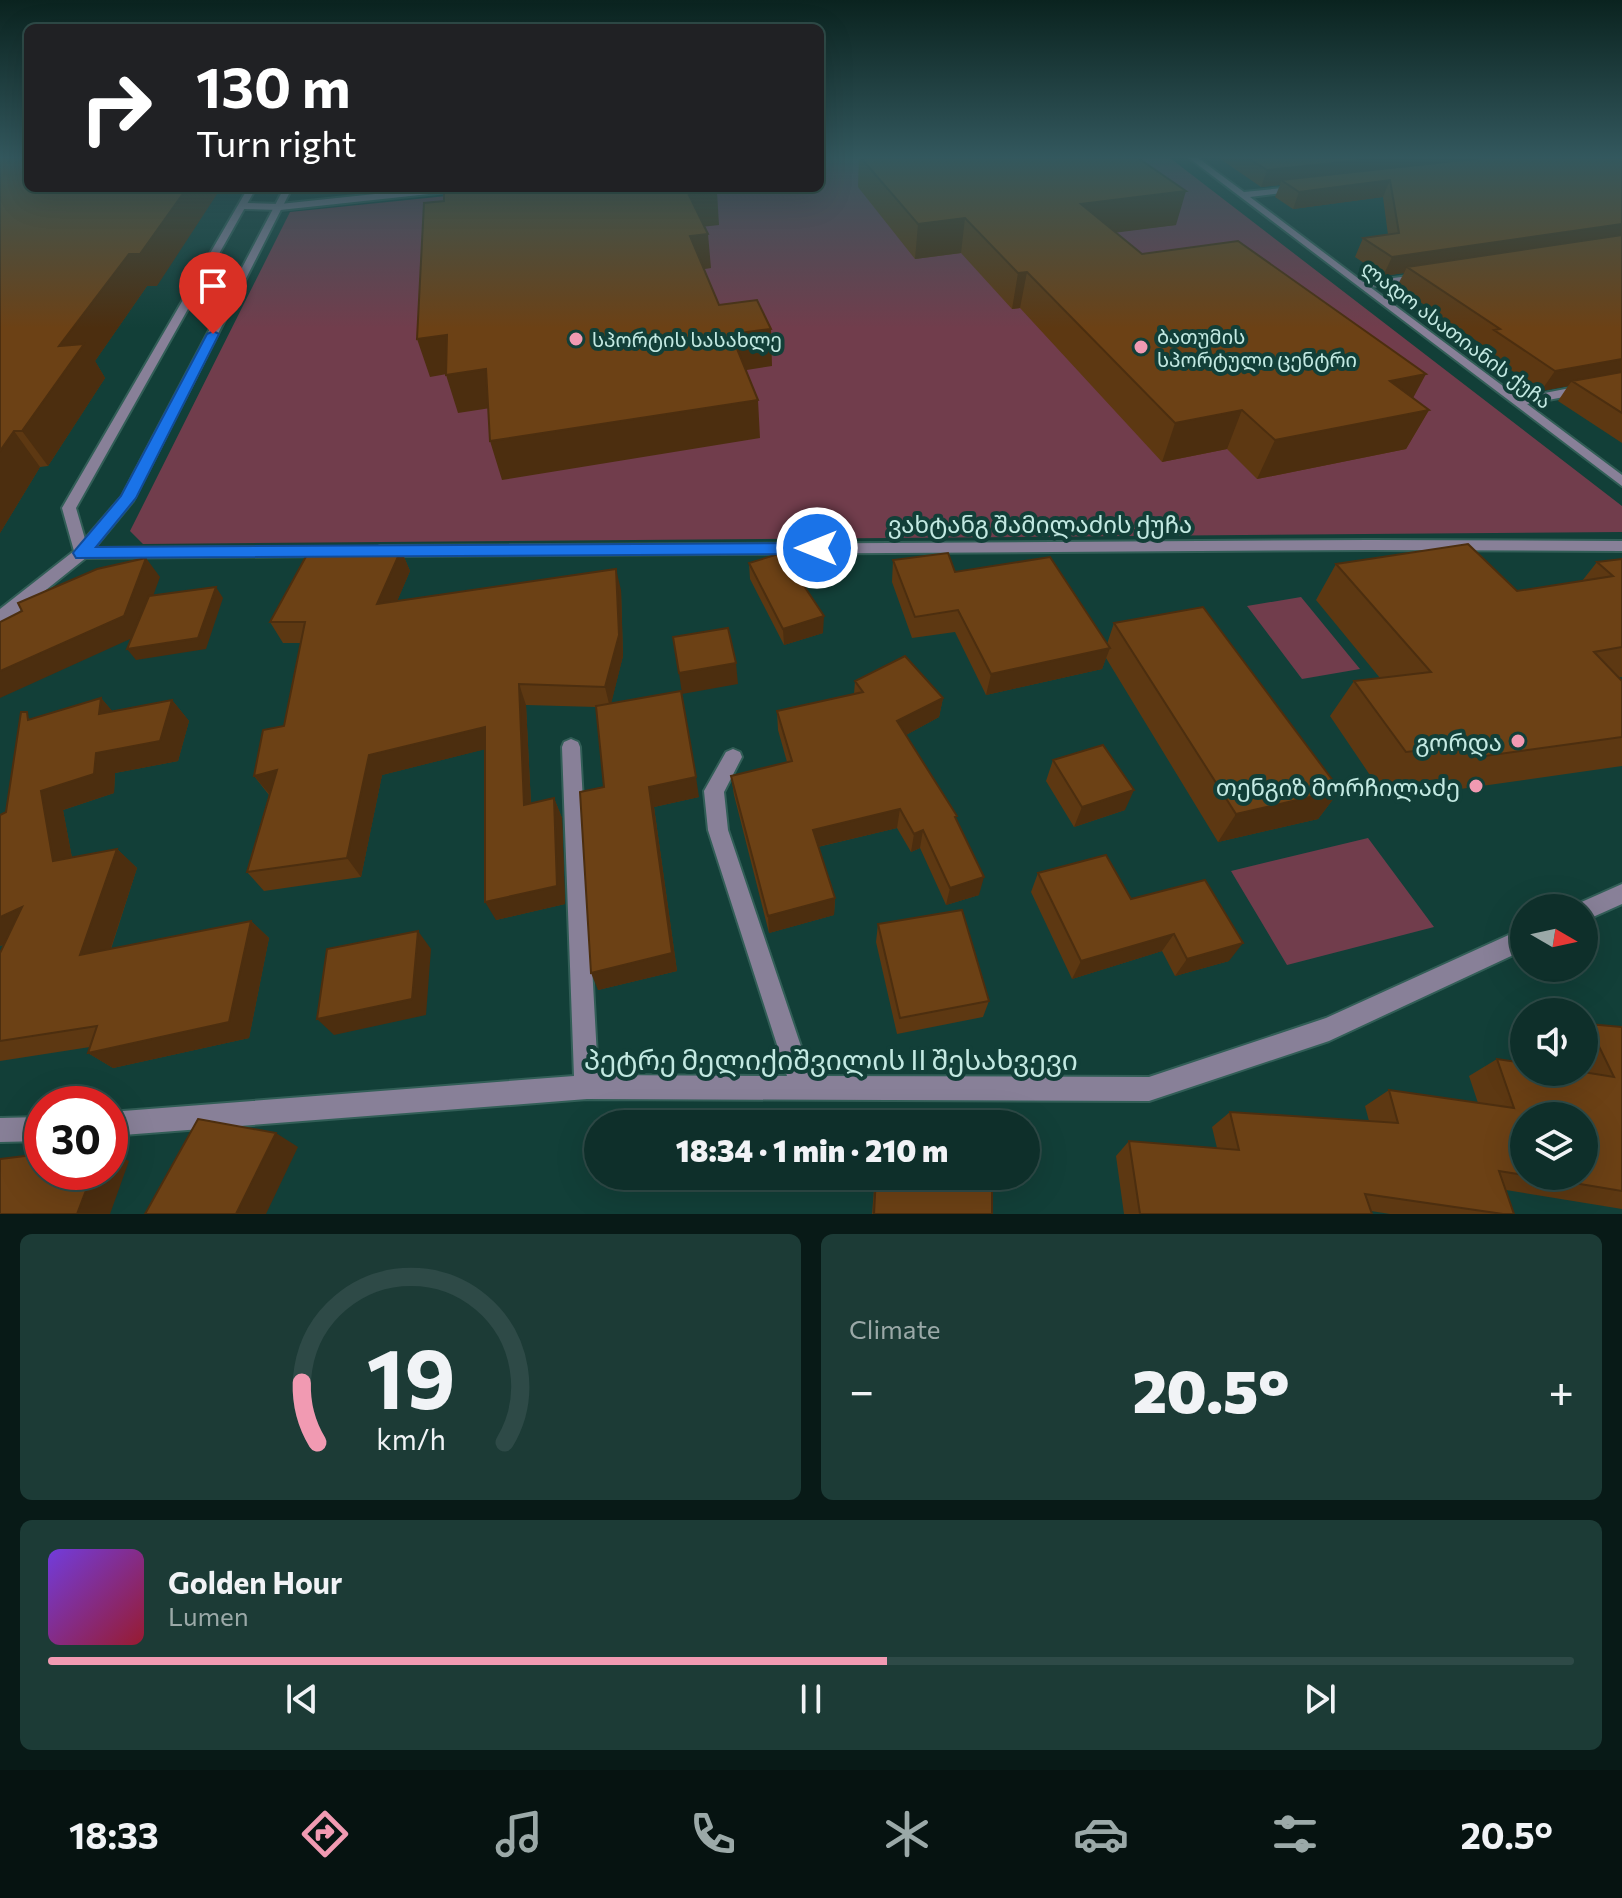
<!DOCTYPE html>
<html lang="en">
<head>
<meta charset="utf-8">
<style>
  :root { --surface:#0e2f2a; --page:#1c3b36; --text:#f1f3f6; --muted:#9ba9a8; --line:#2e4a47; --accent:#f19ab2 }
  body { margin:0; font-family:Commissioner,"Noto Sans Georgian",sans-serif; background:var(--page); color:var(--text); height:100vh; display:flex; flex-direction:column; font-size:30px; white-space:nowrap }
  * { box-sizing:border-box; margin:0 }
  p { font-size:26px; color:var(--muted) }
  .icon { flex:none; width:44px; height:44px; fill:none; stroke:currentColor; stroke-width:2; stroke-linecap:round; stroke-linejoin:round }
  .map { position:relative; height:1214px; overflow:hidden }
  .drawer { display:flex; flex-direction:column; gap:20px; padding:20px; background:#081a17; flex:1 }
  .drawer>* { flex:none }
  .guide { position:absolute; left:24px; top:24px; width:800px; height:168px; border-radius:12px; box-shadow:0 8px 32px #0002,0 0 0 2px var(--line); background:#202124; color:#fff; overflow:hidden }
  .needle { width:52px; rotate:99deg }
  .fabs { position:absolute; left:1510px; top:894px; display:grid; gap:16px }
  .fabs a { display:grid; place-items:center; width:88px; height:88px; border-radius:50%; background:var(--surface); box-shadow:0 8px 32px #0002,0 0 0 2px var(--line); font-size:40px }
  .speed { position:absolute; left:24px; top:1086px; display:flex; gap:16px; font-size:40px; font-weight:700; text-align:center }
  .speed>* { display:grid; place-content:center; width:104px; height:104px; border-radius:50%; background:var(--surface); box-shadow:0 8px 32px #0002,0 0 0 2px var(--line); line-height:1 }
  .speed .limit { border:12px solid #d22; background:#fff; color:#111 }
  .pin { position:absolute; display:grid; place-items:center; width:68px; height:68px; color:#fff; margin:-82px -34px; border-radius:50% 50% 50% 0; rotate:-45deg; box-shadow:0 0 8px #0007 }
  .pin .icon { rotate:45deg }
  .me { position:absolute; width:88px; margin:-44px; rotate:270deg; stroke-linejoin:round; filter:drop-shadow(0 0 6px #0008) }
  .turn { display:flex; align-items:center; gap:28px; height:168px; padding:0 40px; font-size:36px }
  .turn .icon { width:104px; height:104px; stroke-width:2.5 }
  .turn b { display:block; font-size:56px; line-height:68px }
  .big { font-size:60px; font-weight:800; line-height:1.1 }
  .drawer .tile { flex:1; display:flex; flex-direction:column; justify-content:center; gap:12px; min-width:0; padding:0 28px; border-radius:12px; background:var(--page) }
  .drawer .dial { align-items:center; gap:0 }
  .dial svg { height:208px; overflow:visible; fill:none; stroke:var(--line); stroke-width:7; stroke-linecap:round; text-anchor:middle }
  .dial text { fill:var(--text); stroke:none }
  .song { display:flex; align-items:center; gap:24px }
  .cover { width:96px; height:96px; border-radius:12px; background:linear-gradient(135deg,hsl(260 70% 55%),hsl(350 70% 35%)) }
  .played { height:8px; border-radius:4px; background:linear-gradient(90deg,var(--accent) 55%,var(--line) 55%) }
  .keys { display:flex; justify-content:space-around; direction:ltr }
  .heat { display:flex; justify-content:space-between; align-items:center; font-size:44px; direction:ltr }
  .drawer .tiles { flex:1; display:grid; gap:20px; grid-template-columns:1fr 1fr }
  .tile:last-child { grid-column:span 2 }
  .trip { position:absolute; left:584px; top:1110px; width:456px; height:80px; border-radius:40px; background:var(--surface); box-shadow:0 8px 32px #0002,0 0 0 2px var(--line); font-weight:800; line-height:80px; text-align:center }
  .tab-bar { display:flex; height:128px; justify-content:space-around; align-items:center; background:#061311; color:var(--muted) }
  .tab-bar .icon { width:56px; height:56px }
  .tab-bar .current { color:var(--accent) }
  .tab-bar b { font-size:36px; color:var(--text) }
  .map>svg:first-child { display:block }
  .green { fill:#713d4c }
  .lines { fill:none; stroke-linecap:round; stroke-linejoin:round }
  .minor-casing { stroke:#325e57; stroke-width:4 }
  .tertiary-casing { stroke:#325e57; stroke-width:4 }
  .minor { fill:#888098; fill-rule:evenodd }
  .tertiary { fill:#888098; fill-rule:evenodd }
  .wall { fill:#5d3812; fill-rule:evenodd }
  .shaded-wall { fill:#4c2e0f }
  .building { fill:#6c4115; stroke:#4c2e0f; stroke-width:2 }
  .route { fill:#1a73e8; stroke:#114b97; stroke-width:2 }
  .poi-dot { fill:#f19ab2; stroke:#123f38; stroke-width:3 }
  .labels { text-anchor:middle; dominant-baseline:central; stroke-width:8; stroke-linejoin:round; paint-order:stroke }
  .far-street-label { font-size:20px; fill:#c3e9e2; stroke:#123f38 }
  .far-poi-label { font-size:20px; fill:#c3e9e2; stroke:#123f38; text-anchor:start }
  .street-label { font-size:24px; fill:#c3e9e2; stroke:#123f38 }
  .poi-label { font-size:24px; fill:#c3e9e2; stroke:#123f38; text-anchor:end }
  .near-street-label { font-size:28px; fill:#c3e9e2; stroke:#123f38 }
</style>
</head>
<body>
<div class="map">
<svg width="1622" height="1214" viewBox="0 0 1622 1214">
  <rect width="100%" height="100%" fill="#123f38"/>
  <path class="green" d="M820,158H1170L1622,506V532L143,544L130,531L290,212L525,188H820Z
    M1301,597L1360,669L1302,679L1247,606Z
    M1368,838L1434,927L1287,965L1231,871Z"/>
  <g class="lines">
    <g class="minor-casing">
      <path id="minor" d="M1189,158H1198L1244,192L1303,186V190L1300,191L1250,197L1363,282L1424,274V278L1420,279L1370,287L1519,398L1622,378V386L1527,404L1622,475V486Z
        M432,188H461L457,191L280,210L243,209L238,206L243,203L280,204Z
        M1369,540L1622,541V551L1369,550L380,556L372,551L380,546Z
        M328,547L333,548L336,552L333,556L82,558L74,553L82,548Z
        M571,739L578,742L580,747L598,1075L787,1076L708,830L704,791L726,752L733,749L740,752L742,757L724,792L728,830L811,1076L1149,1077L1326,1018L1524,928V950L1329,1041L1149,1101L587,1099L110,1136V1112L574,1076L562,747L564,742Z
        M1622,884V904L1584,921V908H1575L1577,904Z
        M42,1117V1141L0,1142V1118Z"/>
    </g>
    <g class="tertiary-casing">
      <path id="tertiary" d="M248,188H256L76,508L85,539L122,496L284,188H292L133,501L87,557L6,622L0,624V609L74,551L62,508Z"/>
    </g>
    <use href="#minor" class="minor"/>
    <use href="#tertiary" class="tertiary"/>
  </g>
  <path class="wall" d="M0,158L157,286H147L95,361L105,378L48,466L40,467L0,533Z
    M859,158H1138L1176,225L1115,232L1142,254L1413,398L1429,410L1406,449L1257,479L1227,449L1162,462L1020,308L1012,309L961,253L915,259L858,187Z
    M1219,158H1622V443L1558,401L1568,386L1541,391L1482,350L1484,346L1397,286L1404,273L1383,276L1355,257L1363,238L1388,235L1383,197L1293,209L1275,197L1280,185L1261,187Z
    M401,550L410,571L397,601L621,590L623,656L611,703L699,797L654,807L677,971L598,990L604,787L596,707L526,705L531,804L554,798L562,818L565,904L496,920L485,749L382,775L361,877L264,891L247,872L269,795L254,776L284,726L301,643H283L270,622Z
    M1622,559V677H1619L1622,681V766L1446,791L1437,779L1378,787L1330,716L1354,681L1380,678L1316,600L1336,564L1517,591L1582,581L1597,562Z
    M893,560L955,572L1107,644L1114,623L1340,790L1318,819L1218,842L1106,658L1102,669L986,695L955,632L912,638L892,582Z
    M749,563L823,633L784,645L750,579Z
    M855,681L943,698L939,717L906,735L956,821L979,895L946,905L920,848L911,852L897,828L818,847L835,898L834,915L769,933L734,795L731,776L787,762L778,730L777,711L854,694Z
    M101,698L112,711L172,700L189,721L178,761L115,773L114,793L63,810L72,858L117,849L137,868L111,949L251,921L269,938L249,1038L113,1068L88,1053L90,1047L0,1061V953L4,945L0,946V815L6,812L33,718Z
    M1053,760L1125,810L1074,827L1046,781Z
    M1038,873L1131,899L1229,961L1175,976L1162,951L1072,979L1031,892Z
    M878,924L989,1001L983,1017L897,1034L876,942Z
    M1588,1024L1622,1027V1209L1506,1190L1514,1214H1390L1371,1211L1372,1214H1124L1116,1156L1129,1141L1217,1148L1212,1127L1230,1112L1369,1121L1365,1106L1389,1090L1478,1103L1469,1076L1497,1059L1584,1072V1026ZM1524,1116L1584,1176H1524Z
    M875,1176H949L992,1214H872Z"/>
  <path class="shaded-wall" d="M1380,158H1519L1281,180L1280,185L1261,187L1267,170Z
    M1390,180L1383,197L1293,209L1299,192Z
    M187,188H221L157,286H147L95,361L105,378L48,466L22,431L59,346L129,254Z
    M1186,191L1176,225L1074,238L1081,204Z
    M717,192L719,225L692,228L689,195Z
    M965,218L961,253L915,259L918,224Z
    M1622,224V240L1407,267L1404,273L1383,276L1392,257Z
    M708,234L711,268L693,271L690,236Z
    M1027,272L1020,308L1012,309L1018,273Z
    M771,329L772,366L734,372L731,334Z
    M447,335L458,372L430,377L417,339Z
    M1622,359V376L1572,381L1568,386L1541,391L1555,371Z
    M486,369L497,407L458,413L446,375Z
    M1426,374L1405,413L1390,381Z
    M758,400L760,438L502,480L490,441Z
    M1242,410L1227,449L1162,462L1175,423Z
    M1429,410L1406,449L1257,479L1275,440Z
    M14,431L40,467L0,533V451Z
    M401,550L410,571L387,625L377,604Z
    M146,558L160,577L139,635L0,698V671Z
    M616,569L621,590L623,656L610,708L605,687Z
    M216,587L223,598L206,649L136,660L127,649Z
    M824,616L823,633L784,645L783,629Z
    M1110,648L1102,669L986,695L991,674Z
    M736,663L738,684L682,694L679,673Z
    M519,684L526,705L532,825L524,805Z
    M101,698L119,719L99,714Z
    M943,698L939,717L895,741L897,721Z
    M172,700L189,721L178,761L115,773L114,793L63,810L76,880L53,861L41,791Z
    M485,727L494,747L382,775L361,877L347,858L369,755Z
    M277,770L270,795L254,776Z
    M696,777L699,797L654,807L677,971L598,990L591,973L649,787Z
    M1134,790L1125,810L1074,827L1082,807Z
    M1340,790L1318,819L1218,842L1236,814Z
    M554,798L562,818L565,904L496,920L485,902Z
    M900,809L897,828L813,848V830Z
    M923,830L920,848L911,852L914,834Z
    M117,849L137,868L103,972L80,955Z
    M984,877L979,895L946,905L950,888Z
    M835,898L834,915L769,933L768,916Z
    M22,907L46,925L0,946V917Z
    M251,921L269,938L249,1038L113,1068L88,1053Z
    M418,931L431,949L426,1015L334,1035L317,1019Z
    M1174,934L1162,951L1072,979L1081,961Z
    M1243,943L1229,961L1175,976L1187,959Z
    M276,1133L298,1147L266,1214H236Z
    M110,1152L129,1161L110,1214H77L93,1172H110Z"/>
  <path class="building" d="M0,158H28V188H187L140,254H129L59,346L84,344L22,431H14L0,451Z
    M861,158H1138L1186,191L1081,204L1142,254L1238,241L1426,374L1390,381L1429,410L1275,440L1242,410L1175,423L1027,272L1018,273L965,218L918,224Z
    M1248,158H1380L1267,170Z
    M1482,158H1622V224L1392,257L1363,238L1399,233L1390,180L1299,192L1281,180Z
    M455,188H715L717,192L689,195L708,234L690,236L719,305L757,300L771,329L731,334L758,400L490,441L486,369L446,375L447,335L417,339L424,203L444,201V192L455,191Z
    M1622,235V359L1555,371L1494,330L1500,329L1407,267Z
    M1622,372V413L1572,381Z
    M1468,544L1517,591L1613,576L1597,562L1622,559V647L1594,652L1622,681V737L1478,757L1468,745L1406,752L1354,681L1431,672L1336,564Z
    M401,550L377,604L616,569L619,635L605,687L519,684L524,805L554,798L557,886L485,902V727L369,755L347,858L247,872L277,770L254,776L263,730L284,726L305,622H270L309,551Z
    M782,553L824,616L783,629L749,563Z
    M948,553L955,572L1050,557L1110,648L991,674L958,610L915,617L893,560Z
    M146,558L124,616L0,671V622L22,611L18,603L97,569Z
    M216,587L198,638L127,649L149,596Z
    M1203,607L1340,790L1236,814L1114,623Z
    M728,628L736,663L679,673L673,637Z
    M905,656L943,698L897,721L957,816L955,817L984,877L950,888L923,830L914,834L900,809L813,830L835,898L768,916L731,776L792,761L777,711L863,692L855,681Z
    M681,691L696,777L649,787L672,953L591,973L580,792L604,787L596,706Z
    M101,698L99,714L172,700L160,741L96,753L94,774L41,791L53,861L117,849L80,955L251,921L229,1022L88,1053L97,1026L0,1041V953L22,907L0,917V815L6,812L21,712H27L28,720Z
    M1103,745L1134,790L1082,807L1053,760Z
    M1106,855L1131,899L1205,880L1243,943L1187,959L1174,934L1081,961L1038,873Z
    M962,910L989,1001L900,1018L878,924Z
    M418,931L412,999L317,1019L327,949Z
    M1588,1024L1622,1027V1191L1532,1176H1584V1116H1524V1175L1499,1171L1514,1214H1503L1365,1194L1372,1214H1140L1129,1141L1239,1150L1230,1112L1398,1123L1389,1090L1514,1108L1497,1059L1524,1063V1072H1583L1614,1077Z
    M198,1119L276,1133L236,1214H145Z
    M42,1154V1172H93L77,1214H0V1159Z
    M876,1176H949L992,1182V1214H874Z"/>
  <linearGradient id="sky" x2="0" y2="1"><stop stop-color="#0a231f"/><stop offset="0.48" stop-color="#33585e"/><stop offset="1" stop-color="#33585e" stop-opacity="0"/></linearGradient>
  <rect width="1622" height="328" fill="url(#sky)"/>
  <path class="route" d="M213,331L219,334L136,498L96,547L817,543L825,548L817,554L76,558L73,553L76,549L121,496L207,334Z"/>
  <g class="poi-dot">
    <circle cx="576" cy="339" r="8"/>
    <circle cx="1141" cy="347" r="8"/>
    <circle cx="1518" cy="741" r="8"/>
    <circle cx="1476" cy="786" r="8"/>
  </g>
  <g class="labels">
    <g class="far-street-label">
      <text transform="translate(1457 334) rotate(37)">ლადო ასათიანის ქუჩა</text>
    </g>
    <g class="far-poi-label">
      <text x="1157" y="336">ბათუმის<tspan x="1157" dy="23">სპორტული ცენტრი</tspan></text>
      <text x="592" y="339">სპორტის სასახლე</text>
    </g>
    <g class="street-label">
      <text x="1040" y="523">ვახტანგ შამილაძის ქუჩა</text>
    </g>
    <g class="poi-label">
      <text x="1502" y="741">გორდა</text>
      <text x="1460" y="786">თენგიზ მორჩილაძე</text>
    </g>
    <g class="near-street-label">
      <text x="831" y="1059">პეტრე მელიქიშვილის II შესახვევი</text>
    </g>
  </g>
</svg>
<div class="fabs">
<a><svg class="needle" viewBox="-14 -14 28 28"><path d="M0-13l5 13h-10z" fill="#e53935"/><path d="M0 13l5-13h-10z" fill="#9ba9a8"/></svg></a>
<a><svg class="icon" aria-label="sound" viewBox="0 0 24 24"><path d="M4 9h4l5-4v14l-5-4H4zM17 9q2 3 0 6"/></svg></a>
<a><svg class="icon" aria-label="layers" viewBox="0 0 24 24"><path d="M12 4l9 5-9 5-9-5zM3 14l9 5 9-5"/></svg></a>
</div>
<div class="speed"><div class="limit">30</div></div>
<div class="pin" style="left:213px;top:334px;background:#d93025"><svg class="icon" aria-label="arrive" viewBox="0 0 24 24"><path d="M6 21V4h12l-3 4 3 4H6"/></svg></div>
<svg class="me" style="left:817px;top:548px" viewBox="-20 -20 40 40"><circle r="17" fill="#1a73e8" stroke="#fff" stroke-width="3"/><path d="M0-11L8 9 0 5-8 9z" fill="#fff"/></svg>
<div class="trip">18:34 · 1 min · 210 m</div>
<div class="guide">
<div class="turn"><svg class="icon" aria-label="right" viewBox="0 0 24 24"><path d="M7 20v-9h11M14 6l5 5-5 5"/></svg><div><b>130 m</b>Turn right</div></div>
</div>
</div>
<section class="drawer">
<div class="tiles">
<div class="tile dial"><svg viewBox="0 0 100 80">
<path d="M14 69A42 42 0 1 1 86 69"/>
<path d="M14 69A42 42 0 0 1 8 46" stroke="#f19ab2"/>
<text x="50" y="56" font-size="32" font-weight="700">19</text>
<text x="50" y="72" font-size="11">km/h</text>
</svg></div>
<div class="tile"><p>Climate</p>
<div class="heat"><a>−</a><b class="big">20.5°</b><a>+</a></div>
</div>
<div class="tile">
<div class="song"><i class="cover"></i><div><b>Golden Hour</b><p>Lumen</p></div></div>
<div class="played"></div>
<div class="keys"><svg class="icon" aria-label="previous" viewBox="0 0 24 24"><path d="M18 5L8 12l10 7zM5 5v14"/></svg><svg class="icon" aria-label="pause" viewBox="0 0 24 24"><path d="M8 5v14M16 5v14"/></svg><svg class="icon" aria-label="next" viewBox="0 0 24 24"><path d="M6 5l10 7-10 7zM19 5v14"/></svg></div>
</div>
</div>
</section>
<nav class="tab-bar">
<b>18:33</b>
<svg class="icon current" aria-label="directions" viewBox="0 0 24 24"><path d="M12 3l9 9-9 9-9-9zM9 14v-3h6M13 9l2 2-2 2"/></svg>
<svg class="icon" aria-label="music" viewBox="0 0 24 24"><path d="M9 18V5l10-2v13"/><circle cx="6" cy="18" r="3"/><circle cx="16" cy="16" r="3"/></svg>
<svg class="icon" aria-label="phone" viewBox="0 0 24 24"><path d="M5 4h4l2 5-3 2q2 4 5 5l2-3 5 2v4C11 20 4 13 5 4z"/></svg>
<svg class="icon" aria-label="climate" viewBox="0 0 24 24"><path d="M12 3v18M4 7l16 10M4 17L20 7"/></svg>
<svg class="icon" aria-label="car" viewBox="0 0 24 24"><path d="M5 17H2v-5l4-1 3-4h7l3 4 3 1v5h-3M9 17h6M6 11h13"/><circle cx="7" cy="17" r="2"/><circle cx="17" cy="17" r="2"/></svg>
<svg class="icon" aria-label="filters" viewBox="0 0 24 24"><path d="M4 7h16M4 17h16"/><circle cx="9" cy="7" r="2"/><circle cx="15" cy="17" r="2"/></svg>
<b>20.5°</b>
</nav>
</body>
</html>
